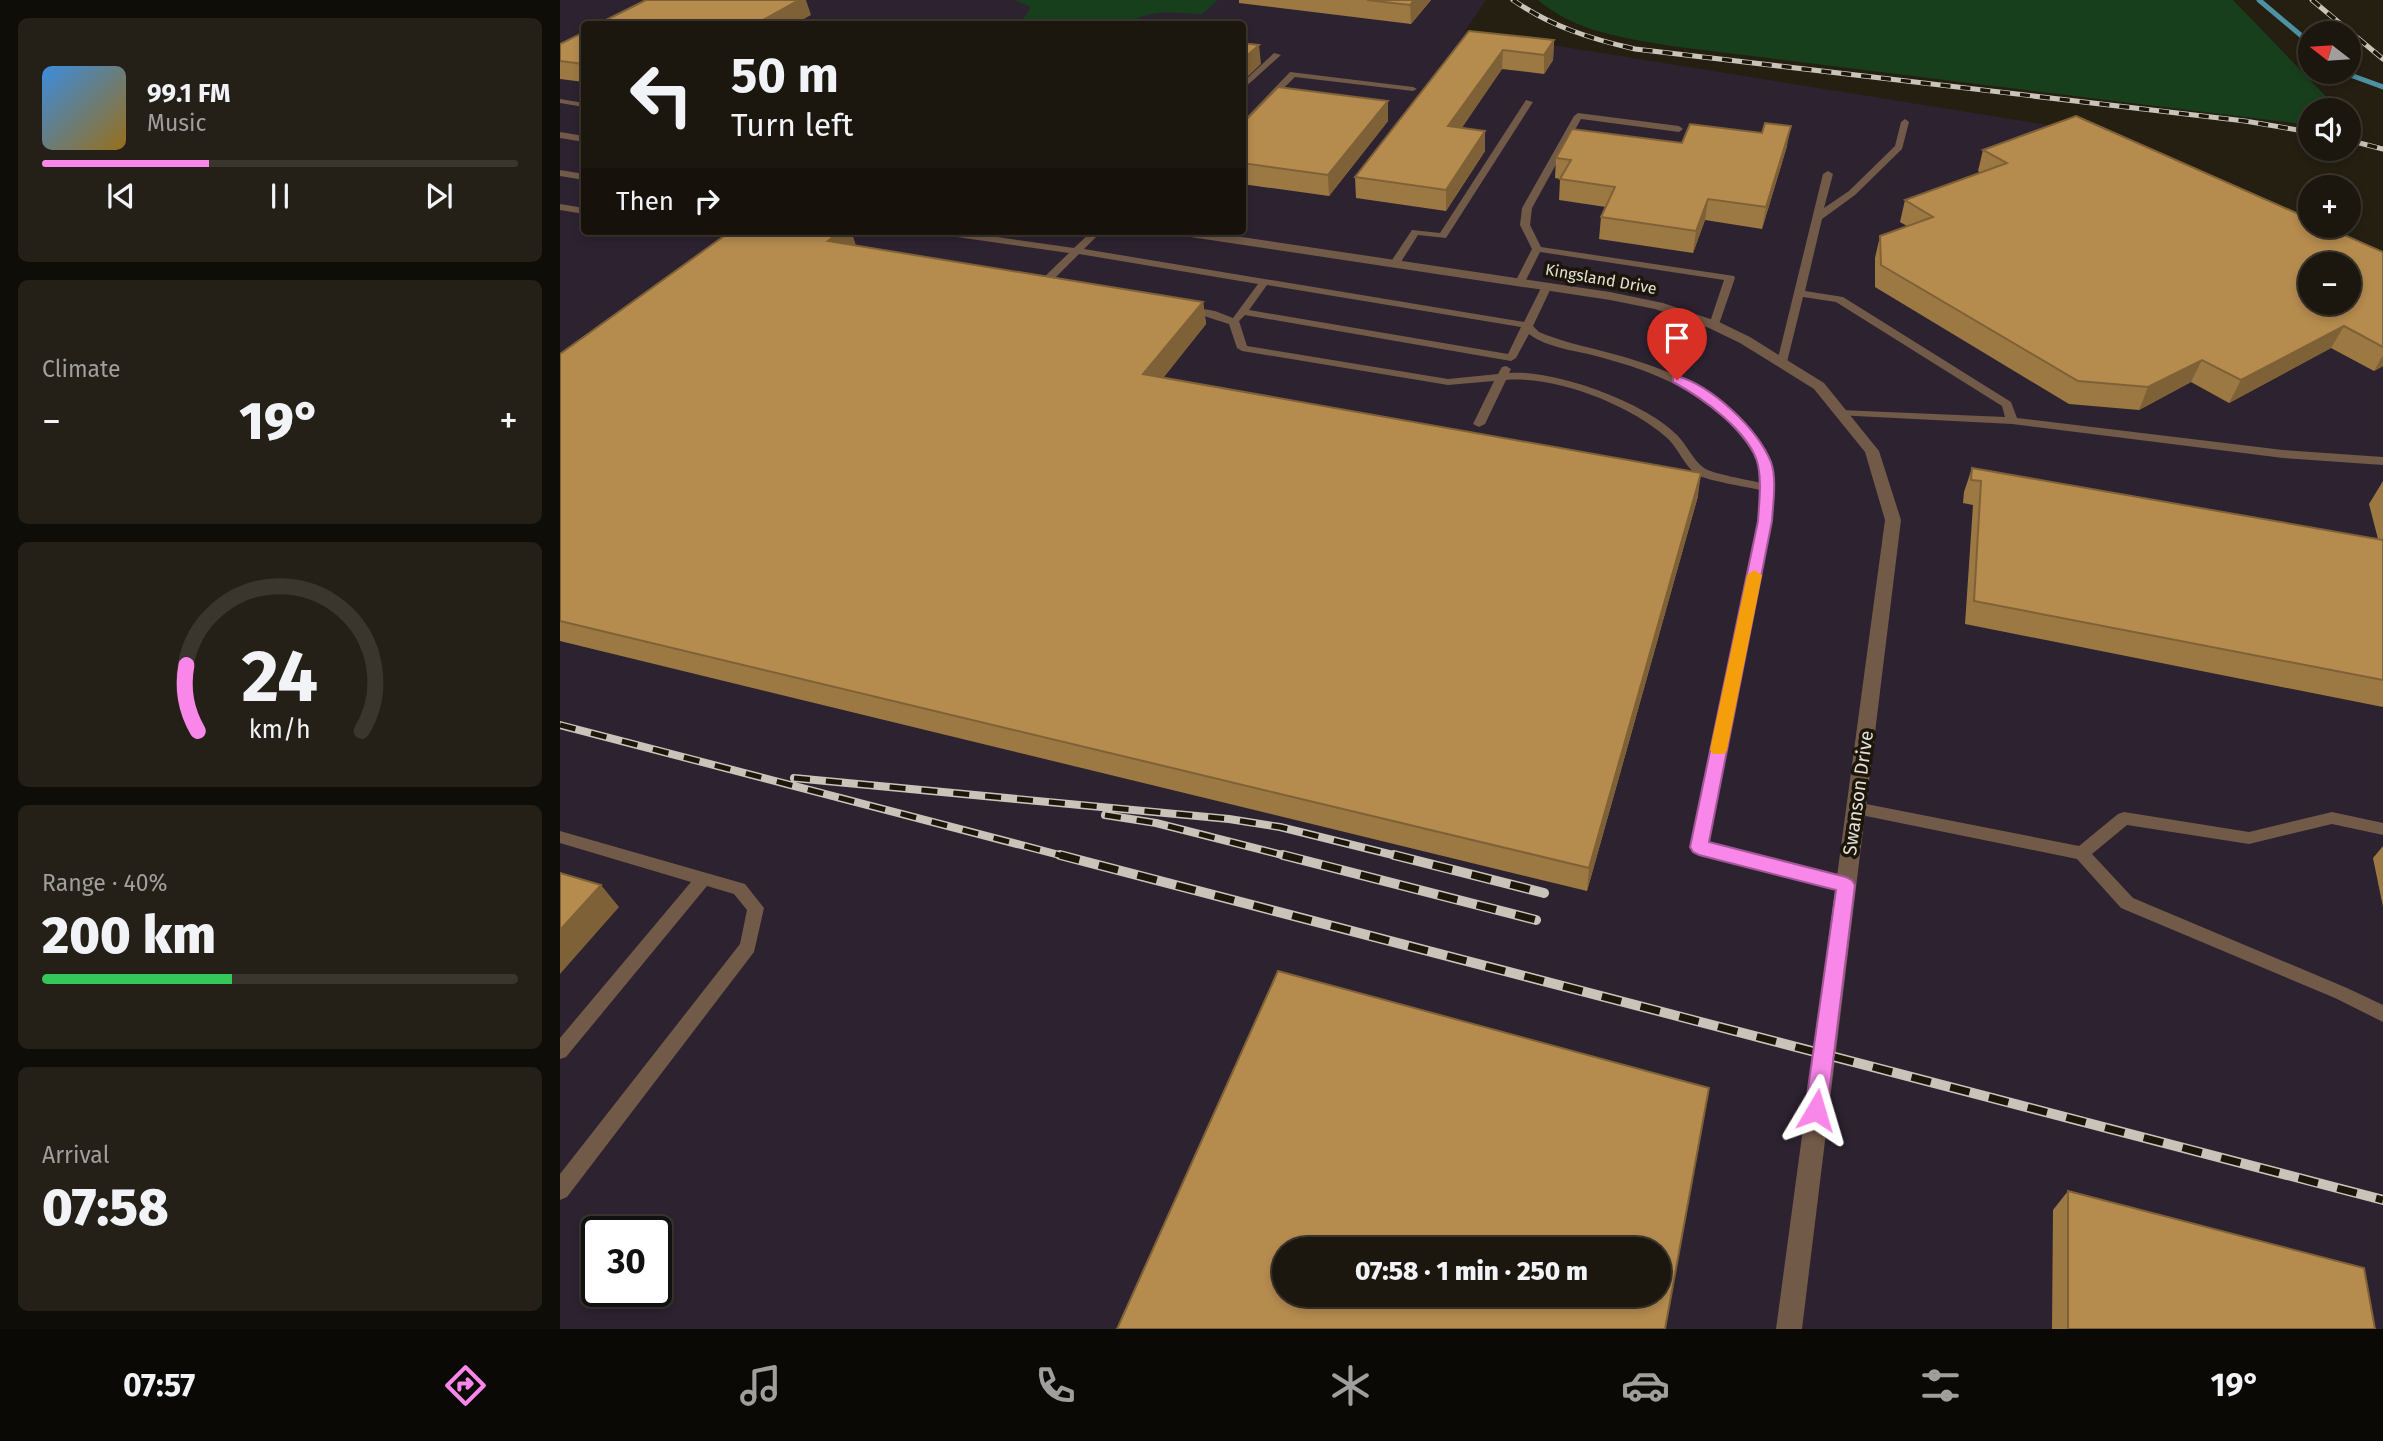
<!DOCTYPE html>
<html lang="en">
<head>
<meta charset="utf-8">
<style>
  :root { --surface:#1c170e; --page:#252017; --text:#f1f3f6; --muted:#a09f9e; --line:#3a362e; --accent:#f987e9 }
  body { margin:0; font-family:"Fira Sans",sans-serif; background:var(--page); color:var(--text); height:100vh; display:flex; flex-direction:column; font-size:26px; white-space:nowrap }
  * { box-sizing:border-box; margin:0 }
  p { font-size:23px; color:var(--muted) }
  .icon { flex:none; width:38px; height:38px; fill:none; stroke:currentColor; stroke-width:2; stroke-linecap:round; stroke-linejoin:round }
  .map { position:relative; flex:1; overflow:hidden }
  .sheet { display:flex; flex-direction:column; gap:18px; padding:18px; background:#0f0d08; width:560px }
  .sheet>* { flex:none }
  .hud { position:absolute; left:21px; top:21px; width:665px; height:214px; border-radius:7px; box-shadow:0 4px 10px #0003,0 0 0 2px var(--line); background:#1c170e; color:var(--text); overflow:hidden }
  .needle { width:46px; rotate:287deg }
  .buttons { position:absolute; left:1738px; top:21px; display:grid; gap:14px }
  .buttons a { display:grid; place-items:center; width:63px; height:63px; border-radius:50%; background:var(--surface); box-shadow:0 4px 10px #0003,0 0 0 2px var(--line); font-size:35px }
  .speed { position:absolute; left:21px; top:1216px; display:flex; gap:14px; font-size:35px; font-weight:700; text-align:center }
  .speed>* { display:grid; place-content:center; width:91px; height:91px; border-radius:50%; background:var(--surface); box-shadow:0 4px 10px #0003,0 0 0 2px var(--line); line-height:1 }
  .speed .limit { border:4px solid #111; border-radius:10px; background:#fff; color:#111 }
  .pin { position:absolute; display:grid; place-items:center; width:60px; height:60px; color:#fff; margin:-72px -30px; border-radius:50% 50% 50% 0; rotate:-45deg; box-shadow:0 0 7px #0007 }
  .pin .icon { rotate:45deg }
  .me { position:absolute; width:77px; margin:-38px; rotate:7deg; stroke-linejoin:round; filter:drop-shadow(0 0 5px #0008) }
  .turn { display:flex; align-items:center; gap:24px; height:147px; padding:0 35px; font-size:32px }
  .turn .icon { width:91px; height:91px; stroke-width:2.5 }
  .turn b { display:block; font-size:49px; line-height:60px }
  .then { display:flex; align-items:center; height:66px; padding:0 35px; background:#0003; gap:14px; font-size:26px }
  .big { font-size:52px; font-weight:800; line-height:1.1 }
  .sheet .tile { flex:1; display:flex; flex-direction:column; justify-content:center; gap:10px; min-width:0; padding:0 24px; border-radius:10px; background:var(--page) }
  .sheet .dial { align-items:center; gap:0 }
  .dial svg { height:182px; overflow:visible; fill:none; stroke:var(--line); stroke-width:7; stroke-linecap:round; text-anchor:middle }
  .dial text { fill:var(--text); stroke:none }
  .song { display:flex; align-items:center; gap:21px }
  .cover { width:84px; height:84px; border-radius:10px; background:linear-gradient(135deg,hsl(210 70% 55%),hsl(40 70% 35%)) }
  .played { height:7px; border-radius:4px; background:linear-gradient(90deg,var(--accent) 35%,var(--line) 35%) }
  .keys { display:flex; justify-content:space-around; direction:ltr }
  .heat { display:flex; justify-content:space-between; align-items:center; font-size:38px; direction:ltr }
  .charge { height:10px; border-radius:5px; background:linear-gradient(90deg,#34c759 40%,var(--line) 0) }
  .trip { position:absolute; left:712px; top:1237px; width:399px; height:70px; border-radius:35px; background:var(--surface); box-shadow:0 4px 10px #0003,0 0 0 2px var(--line); font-weight:800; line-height:70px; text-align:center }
  .tabs { display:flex; height:112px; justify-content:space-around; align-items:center; background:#0b0906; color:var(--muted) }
  .tabs .icon { width:49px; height:49px }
  .tabs .active { color:var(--accent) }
  .tabs b { font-size:32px; color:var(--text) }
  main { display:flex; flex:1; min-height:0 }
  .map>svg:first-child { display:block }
  .industrial { fill:#2d2230; fill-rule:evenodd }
  .green { fill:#183f1c }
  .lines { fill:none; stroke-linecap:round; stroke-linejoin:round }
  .stream { stroke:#4d91a3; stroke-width:5 }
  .service { fill:#725a48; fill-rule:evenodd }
  .minor { fill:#725a48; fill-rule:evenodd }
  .rail-far2-casing { stroke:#c8c4ba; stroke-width:5 }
  .rail-far1-casing { stroke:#c8c4ba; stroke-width:8 }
  .rail-casing { stroke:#c8c4ba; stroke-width:10 }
  .rail-far2 { stroke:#1b1609; stroke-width:3.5; stroke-dasharray:10; stroke-linecap:butt }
  .rail-far1 { stroke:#1b1609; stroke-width:5; stroke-dasharray:16; stroke-linecap:butt }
  .rail { stroke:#1b1609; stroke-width:7; stroke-dasharray:20; stroke-linecap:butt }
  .wall { fill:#9c7843 }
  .shaded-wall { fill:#7f6137 }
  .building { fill:#b58b4e; stroke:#7f6137; stroke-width:2; fill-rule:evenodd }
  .route { fill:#f987e9; stroke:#a25897; stroke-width:2 }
  .slow { fill:#f59e0b }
  .labels { text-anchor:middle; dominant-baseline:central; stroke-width:7; stroke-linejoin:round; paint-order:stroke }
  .far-street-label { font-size:16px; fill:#e4e0d7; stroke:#1b1609 }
  .street-label { font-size:19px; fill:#e4e0d7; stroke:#1b1609 }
</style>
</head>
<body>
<main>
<section class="sheet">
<div class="tile">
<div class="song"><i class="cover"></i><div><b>99.1 FM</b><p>Music</p></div></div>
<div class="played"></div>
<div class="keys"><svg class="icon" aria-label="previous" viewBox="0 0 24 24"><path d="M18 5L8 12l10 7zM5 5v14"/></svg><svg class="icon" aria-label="pause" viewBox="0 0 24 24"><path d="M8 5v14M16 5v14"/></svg><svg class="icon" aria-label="next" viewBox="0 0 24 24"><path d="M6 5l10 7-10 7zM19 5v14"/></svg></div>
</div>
<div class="tile"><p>Climate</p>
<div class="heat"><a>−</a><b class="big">19°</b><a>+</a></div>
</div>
<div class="tile dial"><svg viewBox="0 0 100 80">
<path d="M14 69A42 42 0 1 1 86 69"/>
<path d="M14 69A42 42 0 0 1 9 40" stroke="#f987e9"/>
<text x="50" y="56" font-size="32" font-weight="700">24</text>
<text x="50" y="72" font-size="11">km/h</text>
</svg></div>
<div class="tile"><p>Range · 40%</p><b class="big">200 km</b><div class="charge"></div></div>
<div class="tile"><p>Arrival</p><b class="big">07:58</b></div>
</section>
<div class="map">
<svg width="1823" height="1329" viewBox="0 0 1823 1329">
  <rect width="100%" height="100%" fill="#251f12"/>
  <path class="industrial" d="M0,0H926L905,31L1543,134L1823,267V1329H0ZM24,24H682V231H24ZM1750,264H1788V303H1750ZM37,1232H96V1292H37ZM724,1250H1099V1295H724Z"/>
  <path class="green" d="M454,0H658L642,14C616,14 591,7 569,24H463L464,17L470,10L469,6Z
    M978,0H1673L1779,110H1750V125L1111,46C1065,38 1015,32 978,0Z"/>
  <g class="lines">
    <path class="stream" d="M1699,0L1750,43
      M1782,72L1823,87"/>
    <path class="service" d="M266,19H269V23L256,24Z
      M714,53L721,55L682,90V83Z
      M730,72L853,87L857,89L853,91L735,77L682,129V122Z
      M0,99L24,103V107L0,103Z
      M966,100L973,102L886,238L858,235L839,265H831L830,263L852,230L880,233Z
      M1018,113L1119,126L1123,129L1119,132L1021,119L972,208L970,225L981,247L1174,276L1175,278L1158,327H1150L1149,325L1164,280L980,252L964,284L955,282L972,249L960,225L962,208L1014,116Z
      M1345,119L1349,122L1342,149L1295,195L1262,219L1245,291L1283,297L1451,402L1457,418L1723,450L1823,457V465L1723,458L1452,424L1276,415V411L1280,410L1445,417L1442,406L1276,302L1243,297L1227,362L1222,365L1217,362L1263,174L1268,171L1273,174L1264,208L1289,191L1335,146L1341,122Z
      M0,170L24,174V180L0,176Z
      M0,204L24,208V214L0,210Z
      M142,231L173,233L187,231L175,239Z
      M371,231H396L514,248L532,231H542L524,249L964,322L982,286L987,283L992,286L973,326L979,332C1000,341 1023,346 1046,352C1100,366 1154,386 1189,431C1197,442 1208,454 1211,467C1215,485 1212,503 1211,521L1148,843L1286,878L1292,880L1294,885L1292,890L1286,892L1139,853L1133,852L1131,847L1199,521L1201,490C1187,487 1148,481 1138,475C1125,468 1118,447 1106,437C1068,404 996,376 946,380L925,424L919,427L913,424L934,381L888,385L682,351L677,348L669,324L622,309L627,306L655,311L673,318L698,284L519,254L491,282L495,285L494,287H483L478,284L479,282L509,253L376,234ZM707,285L961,327L948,354L689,310ZM685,315L951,361L956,358L969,334C987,348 1018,351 1040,357C1095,372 1147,392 1183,439C1194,453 1200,465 1201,483C1190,480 1152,474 1144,468C1133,460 1127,445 1117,435C1085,402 994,369 949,373L951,369L946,366L942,367L938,374L888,379L687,346L679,321Z
      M1296,802L1519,846L1558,814L1564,812L1689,832L1772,812L1823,823V835L1772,824L1689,844L1567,825L1532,854L1573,898L1787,988L1823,1005V1022L1775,998L1561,908L1517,859L1296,814L1291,812L1288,808L1291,804Z
      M0,831L185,884L204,908L194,952L7,1197L0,1200V1174L180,944L187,910L174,894L147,886L6,1057L0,1059V1038L131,882L0,843Z"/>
    <path class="minor" d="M0,132L24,136V142L0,138Z
      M611,231H641L1050,292L1103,303L1159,322L1190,337L1264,383L1319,451L1341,520L1242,1329H1216L1325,520L1305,452L1254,389L1180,343L1149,328L1095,309L1050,300L617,235Z"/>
    <g class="rail-far2-casing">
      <path id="rail-far2" d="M953,0C990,26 1031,39 1075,49L1685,121L1750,132
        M1752,0L1823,59
        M1788,140L1823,149"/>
    </g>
    <g class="rail-far1-casing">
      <path id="rail-far1" d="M0,725L507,857
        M234,778L669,819L720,827L841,857
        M545,815L596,823L730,857"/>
    </g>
    <g class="rail-casing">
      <path id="rail" d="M500,855L1823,1200
        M723,855L976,920
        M834,855L984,893"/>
    </g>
    <use href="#rail-far2" class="rail-far2"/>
    <use href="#rail-far1" class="rail-far1"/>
    <use href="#rail" class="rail"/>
  </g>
  <path class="wall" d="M679,0H871L851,24L679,3Z
    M909,31L994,40L993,60L984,74L942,69L901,128L925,131V151L886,211L796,198L795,177Z
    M24,32V82L0,79V44Z
    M828,101V121L769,196L682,184V124Z
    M1122,143L1227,146L1202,229L1145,220L1133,253L1039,239L1041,217L1046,207L999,200L1000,179L995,178L996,158Z
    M1423,150L1823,252V366L1814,371L1771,348L1669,403L1631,382L1579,410L1509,404L1315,287V258L1320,236L1347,226L1340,222L1345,200L1421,173L1418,171Z
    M171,231H291L296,246L643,302L646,324L603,378L1138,496L1027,891L0,641V354Z
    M1412,468L1818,539L1809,504L1823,481V707L1405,624L1413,505L1403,503L1404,492Z
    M1823,846V907L1813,858Z
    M1508,1191L1815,1329H1492L1493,1210Z"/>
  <path class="shaded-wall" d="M239,0H246L251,15L235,24H196Z
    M854,0H871L851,24L850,5Z
    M994,40L993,60L984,74V55Z
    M699,45L701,64L682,82V60Z
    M943,50L942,69L889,147L888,126Z
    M828,101V121L769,196L768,175Z
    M1231,126L1227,146L1202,229L1206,207Z
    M925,131V151L886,211V190Z
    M1148,199L1145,220L1133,253L1136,231Z
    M281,231H291L296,247L268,241Z
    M643,302L646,324L588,397L583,374Z
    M1784,326L1771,348L1669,403L1681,380Z
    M1823,355V366L1814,371Z
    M1642,360L1631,382L1579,410L1588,387Z
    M1141,473L1138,496L1027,891L1029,868Z
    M41,885L59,907L0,974V930Z"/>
  <path class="building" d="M86,0H239L196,24H38Z
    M807,0H854L850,5Z
    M909,31L994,40L984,55L943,50L888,126L925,131L886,190L795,177Z
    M24,32V64L0,61V44Z
    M682,43L699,45L682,60Z
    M718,87L828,101L768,175L682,163V124Z
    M1516,116L1750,219V226H1764L1823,252V347L1784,326L1681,380L1642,360L1588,387L1518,381L1321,265L1320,236L1373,217L1345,200L1447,163L1423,150ZM1750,264H1788V303H1750Z
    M1205,123L1231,126L1206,207L1148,199L1136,231L1041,217L1055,187L1000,179L1011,160L996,158L1012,129L1122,143L1130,124L1202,133Z
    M171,231H281L268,241L643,302L583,374L1141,473L1029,868L0,621V354Z
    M1412,468L1823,540V680L1414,601L1421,481L1411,480Z
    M0,873L41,885L0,930Z
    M718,971L1149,1088L1105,1329H557ZM724,1250H1099V1295H724Z
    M1508,1191L1804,1268L1815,1329H1508Z"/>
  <path class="route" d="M1117,376C1152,386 1197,428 1211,462C1217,479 1213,503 1212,521L1149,842L1286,877L1292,880L1295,885L1267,1110L1263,1117L1256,1120L1249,1117L1245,1110L1276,890L1139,855L1133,852L1130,847L1198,521C1199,503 1202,484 1198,465C1191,432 1141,397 1113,382V377Z"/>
  <path class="slow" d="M1194,570L1202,575L1167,750L1165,754H1153L1150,750L1187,575Z"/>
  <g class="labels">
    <g class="far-street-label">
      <text transform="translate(1041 279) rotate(10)">Kingsland Drive</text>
    </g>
    <g class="street-label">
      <text transform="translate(1298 793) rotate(-82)">Swanson Drive</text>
    </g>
  </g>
</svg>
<div class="buttons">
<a><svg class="needle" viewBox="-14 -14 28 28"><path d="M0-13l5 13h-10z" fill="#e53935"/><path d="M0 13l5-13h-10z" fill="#a09f9e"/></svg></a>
<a><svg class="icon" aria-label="sound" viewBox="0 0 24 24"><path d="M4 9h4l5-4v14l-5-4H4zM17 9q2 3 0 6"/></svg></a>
<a>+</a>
<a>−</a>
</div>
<div class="speed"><div class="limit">30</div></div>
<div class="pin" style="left:1117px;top:380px;background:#d93025"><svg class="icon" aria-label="arrive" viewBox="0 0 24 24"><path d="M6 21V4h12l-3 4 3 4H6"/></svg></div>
<svg class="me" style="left:1256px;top:1110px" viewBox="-20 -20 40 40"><path d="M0-17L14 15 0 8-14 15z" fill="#f987e9" stroke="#fff" stroke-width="4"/></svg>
<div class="trip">07:58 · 1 min · 250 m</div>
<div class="hud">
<div class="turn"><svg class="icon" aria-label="left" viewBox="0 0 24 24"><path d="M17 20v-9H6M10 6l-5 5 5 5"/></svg><div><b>50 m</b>Turn left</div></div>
<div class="then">Then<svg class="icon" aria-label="right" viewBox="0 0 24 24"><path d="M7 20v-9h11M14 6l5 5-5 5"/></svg></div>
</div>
</div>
</main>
<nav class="tabs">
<b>07:57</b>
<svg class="icon active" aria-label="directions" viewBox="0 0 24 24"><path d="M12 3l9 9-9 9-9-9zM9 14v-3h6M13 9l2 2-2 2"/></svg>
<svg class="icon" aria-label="music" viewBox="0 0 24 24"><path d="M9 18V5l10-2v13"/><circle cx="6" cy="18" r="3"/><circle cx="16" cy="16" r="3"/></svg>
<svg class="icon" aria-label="phone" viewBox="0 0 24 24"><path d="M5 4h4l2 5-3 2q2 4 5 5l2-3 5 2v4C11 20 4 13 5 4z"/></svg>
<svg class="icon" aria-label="climate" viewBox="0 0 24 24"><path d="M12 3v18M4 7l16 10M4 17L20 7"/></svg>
<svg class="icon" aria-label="car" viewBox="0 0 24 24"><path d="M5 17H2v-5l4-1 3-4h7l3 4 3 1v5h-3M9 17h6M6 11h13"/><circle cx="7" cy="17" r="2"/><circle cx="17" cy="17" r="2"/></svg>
<svg class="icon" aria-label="filters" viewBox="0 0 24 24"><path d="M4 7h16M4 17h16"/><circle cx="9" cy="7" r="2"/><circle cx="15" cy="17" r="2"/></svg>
<b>19°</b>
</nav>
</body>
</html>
